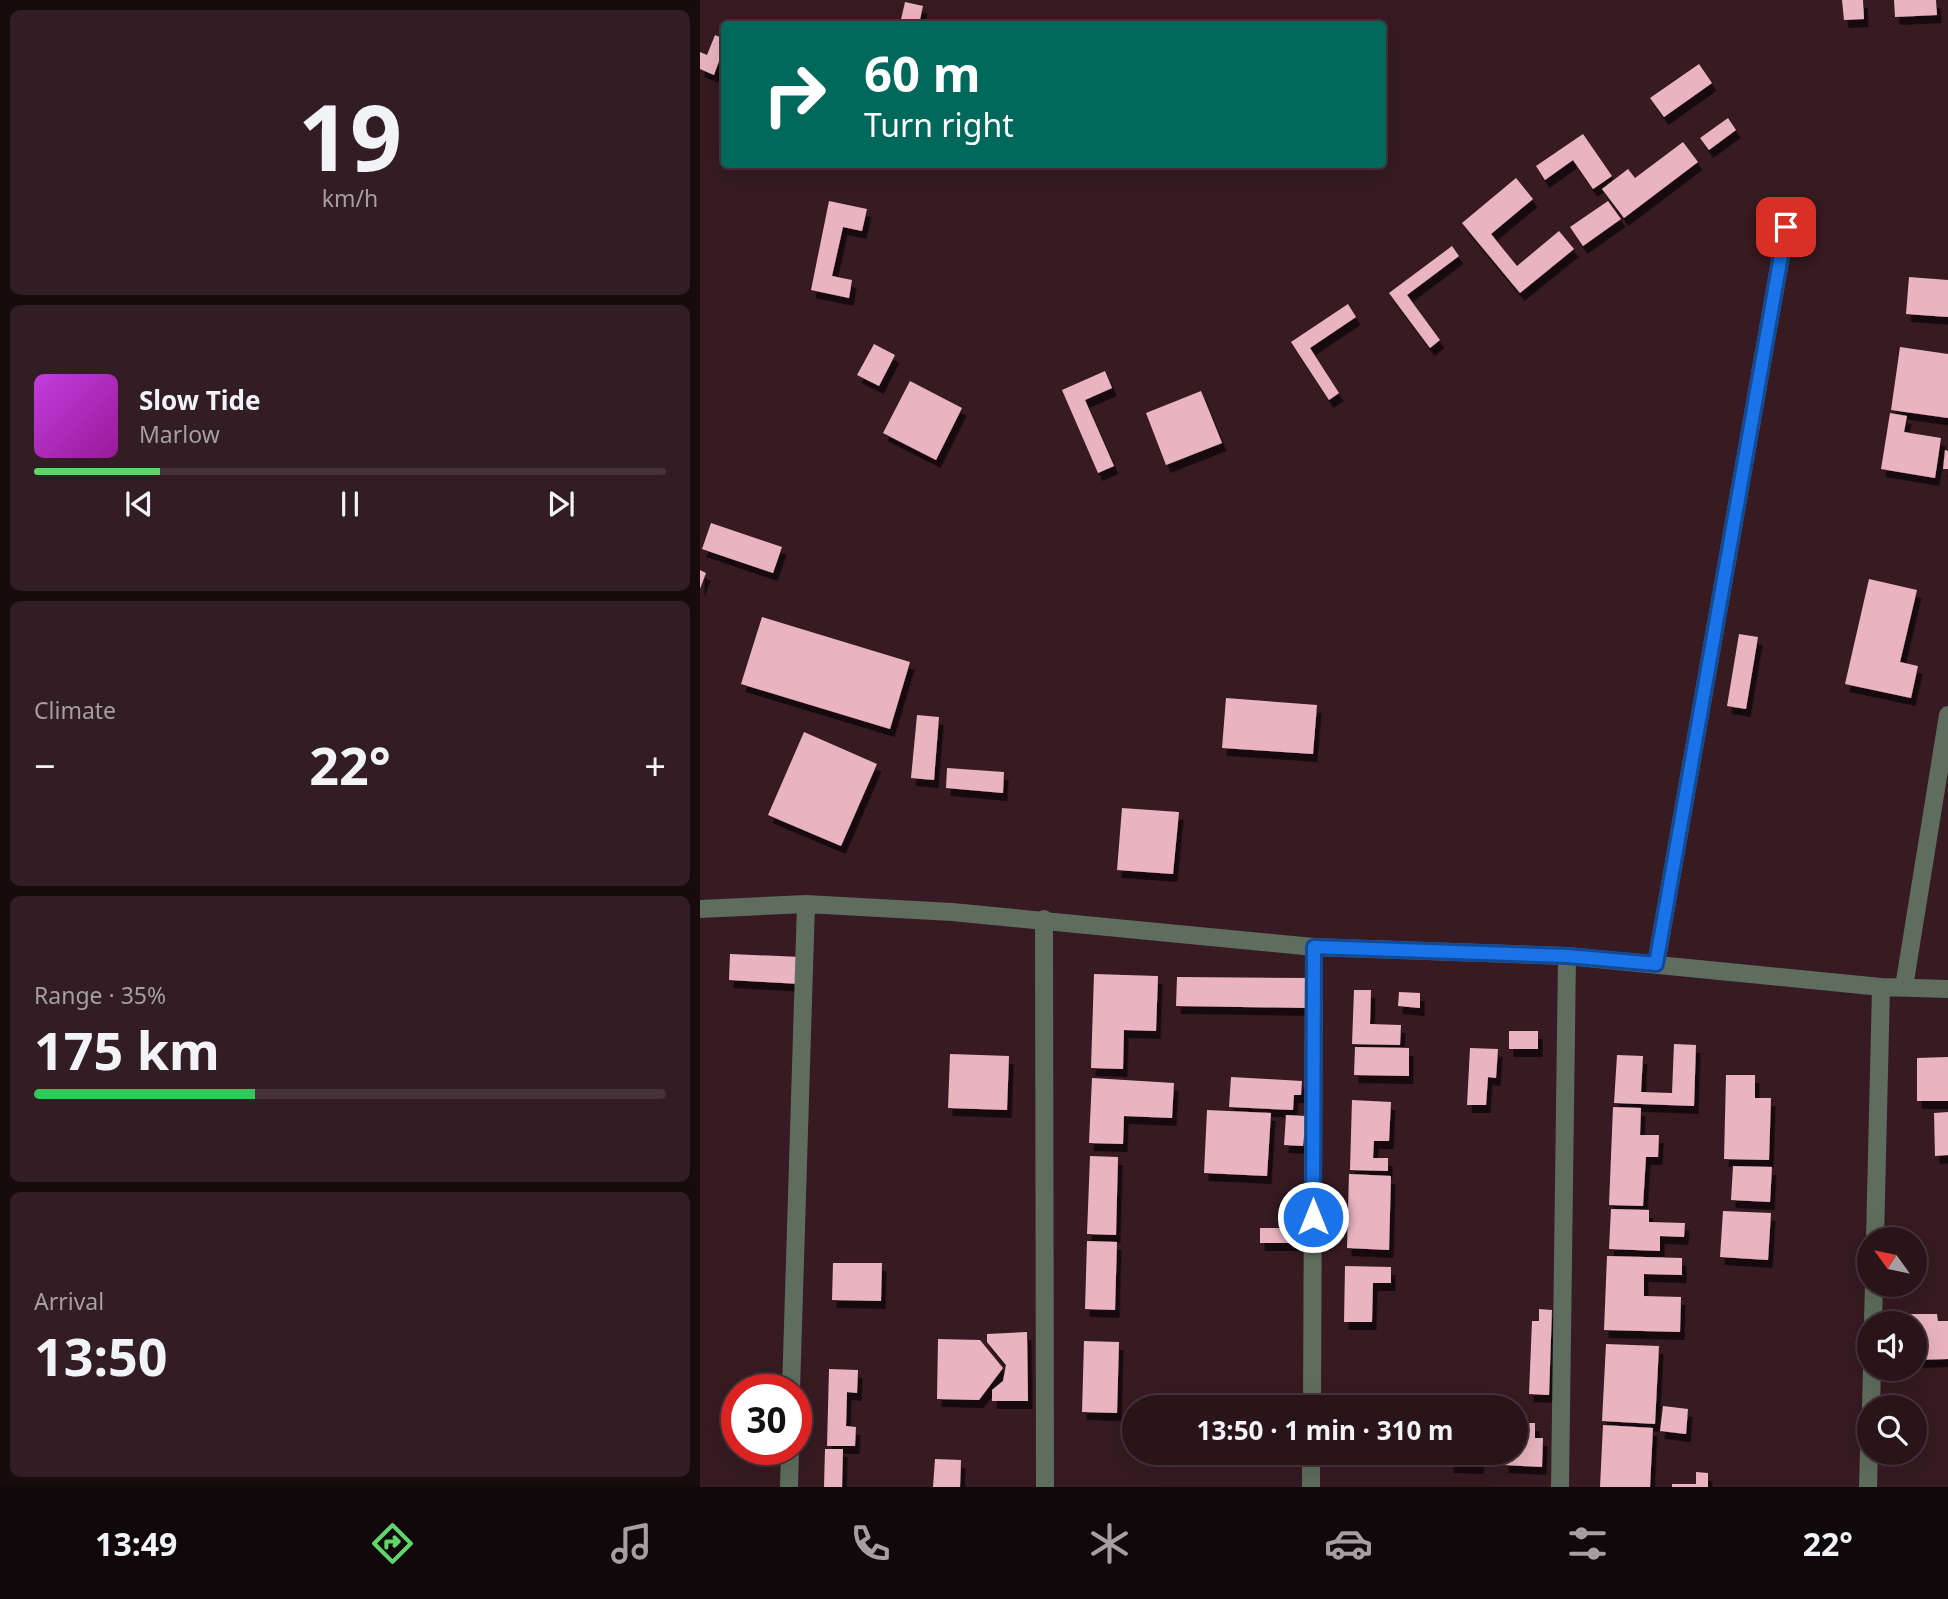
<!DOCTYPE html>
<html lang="en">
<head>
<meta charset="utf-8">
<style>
  :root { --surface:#29141a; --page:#311d23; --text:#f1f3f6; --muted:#a59ea2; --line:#453339; --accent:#60d56a }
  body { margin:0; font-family:"Noto Sans",sans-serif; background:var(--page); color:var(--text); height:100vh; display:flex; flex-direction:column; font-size:26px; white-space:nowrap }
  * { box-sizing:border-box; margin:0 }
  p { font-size:23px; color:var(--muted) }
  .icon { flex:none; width:38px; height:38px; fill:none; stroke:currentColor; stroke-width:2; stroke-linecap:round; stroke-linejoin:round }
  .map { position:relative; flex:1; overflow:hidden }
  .sheet { display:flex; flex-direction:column; gap:10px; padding:10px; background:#170b0e; width:700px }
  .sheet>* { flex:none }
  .hud { position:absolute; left:21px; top:21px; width:665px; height:147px; border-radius:7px; box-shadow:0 7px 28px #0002,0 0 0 2px var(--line); background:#00695c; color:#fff; overflow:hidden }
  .needle { width:46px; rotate:303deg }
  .buttons { position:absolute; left:1157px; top:1227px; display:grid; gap:14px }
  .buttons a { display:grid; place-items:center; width:70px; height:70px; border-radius:50%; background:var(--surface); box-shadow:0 7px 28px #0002,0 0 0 2px var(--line); font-size:35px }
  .speed { position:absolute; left:21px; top:1374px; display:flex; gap:14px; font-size:35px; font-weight:700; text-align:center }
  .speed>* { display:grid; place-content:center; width:91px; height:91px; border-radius:50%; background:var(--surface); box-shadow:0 7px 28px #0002,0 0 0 2px var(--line); line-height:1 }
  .speed .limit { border:10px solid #d22; background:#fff; color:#111 }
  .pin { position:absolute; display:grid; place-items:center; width:60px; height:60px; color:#fff; margin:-30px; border-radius:14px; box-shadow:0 4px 10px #0006 }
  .me { position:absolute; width:77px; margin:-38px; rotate:0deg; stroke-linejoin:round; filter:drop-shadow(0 0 5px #0008) }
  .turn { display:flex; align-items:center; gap:24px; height:147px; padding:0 28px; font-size:32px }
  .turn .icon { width:91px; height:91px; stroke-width:2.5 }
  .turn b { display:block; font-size:49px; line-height:60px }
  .big { font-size:52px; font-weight:700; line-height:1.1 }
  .sheet .widget { flex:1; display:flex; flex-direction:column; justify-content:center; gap:10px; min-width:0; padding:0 24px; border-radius:10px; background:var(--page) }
  .sheet .dial { align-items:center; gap:0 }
  .dial b { font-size:91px; line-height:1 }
  .song { display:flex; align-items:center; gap:21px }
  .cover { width:84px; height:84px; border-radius:10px; background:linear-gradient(135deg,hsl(290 70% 55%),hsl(300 70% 35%)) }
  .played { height:7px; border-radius:4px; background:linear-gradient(90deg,var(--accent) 20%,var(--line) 20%) }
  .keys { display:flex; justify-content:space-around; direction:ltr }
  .heat { display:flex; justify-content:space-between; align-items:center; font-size:38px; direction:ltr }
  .charge { height:10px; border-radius:5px; background:linear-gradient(90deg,#34c759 35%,var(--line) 0) }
  .trip { position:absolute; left:422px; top:1395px; width:406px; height:70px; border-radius:35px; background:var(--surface); box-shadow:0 7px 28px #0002,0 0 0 2px var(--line); font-weight:700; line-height:70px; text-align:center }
  .menu { display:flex; height:112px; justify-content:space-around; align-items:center; background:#10080a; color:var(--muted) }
  .menu .icon { width:49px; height:49px }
  .menu .active { color:var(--accent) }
  .menu b { font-size:32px; color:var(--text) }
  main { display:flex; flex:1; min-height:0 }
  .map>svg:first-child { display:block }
  .building { fill:#e9b4c0; filter:url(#shadow) }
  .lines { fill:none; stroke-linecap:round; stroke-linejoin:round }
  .street { stroke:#5e6d5e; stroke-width:18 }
  .route-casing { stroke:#114b97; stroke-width:18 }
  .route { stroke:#1a73e8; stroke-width:12 }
</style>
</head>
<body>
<main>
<section class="sheet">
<div class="widget dial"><b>19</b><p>km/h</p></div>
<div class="widget">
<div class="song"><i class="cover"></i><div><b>Slow Tide</b><p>Marlow</p></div></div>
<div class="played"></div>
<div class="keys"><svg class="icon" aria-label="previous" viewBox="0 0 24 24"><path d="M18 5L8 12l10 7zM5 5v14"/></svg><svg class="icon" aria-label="pause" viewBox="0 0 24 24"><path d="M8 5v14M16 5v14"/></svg><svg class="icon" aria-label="next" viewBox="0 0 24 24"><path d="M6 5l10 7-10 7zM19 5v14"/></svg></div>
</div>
<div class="widget"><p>Climate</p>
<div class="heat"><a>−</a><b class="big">22°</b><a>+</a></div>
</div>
<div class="widget"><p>Range · 35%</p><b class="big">175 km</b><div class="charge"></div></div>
<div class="widget"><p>Arrival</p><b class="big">13:50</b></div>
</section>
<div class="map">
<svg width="1248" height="1487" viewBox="0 0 1248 1487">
  <defs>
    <filter id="shadow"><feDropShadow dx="4.5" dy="8" stdDeviation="0" flood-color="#0009"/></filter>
  </defs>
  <rect width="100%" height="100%" fill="#371a22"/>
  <path class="building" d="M1142,0H1163L1164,19L1144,20Z
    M1194,0H1236L1237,15L1195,17Z
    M205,2L223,6L219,24H200Z
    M15,35L24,39V47L14,75L0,69V52L7,55Z
    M999,64L1012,83L964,117L950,98Z
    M1028,118L1036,130L1009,150L1000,138Z
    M883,134L912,176L893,189L873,160L845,180L836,166Z
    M983,142L998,162L924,218L902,189L928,169L935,178Z
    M816,178L833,199L791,234L817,266L859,231L874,249L820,293L762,223Z
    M129,201L167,209L162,231L143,227L132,276L152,280L149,298L111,290Z
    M908,201L921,219L883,246L870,227Z
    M752,246L759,256L707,295L740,340L730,348L689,293Z
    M1209,277L1248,280V317L1206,314Z
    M648,304L656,317L610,348L639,393L629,400L591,342Z
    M174,344L195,355L179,386L157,375Z
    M1200,347L1248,354V418L1191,410Z
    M405,371L412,388L385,400L414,466L398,473L362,390Z
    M210,381L262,408L236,460L183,433Z
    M501,391L522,443L466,465L446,413Z
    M1190,413L1207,416L1204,432L1241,438L1235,478L1181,469Z
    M1245,450L1248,451V469H1243Z
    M11,523L82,547L73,573L2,549Z
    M0,570L6,573L0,589Z
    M1169,579L1217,590L1200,662L1218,666L1211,698L1145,684Z
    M62,617L210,662L190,729L41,684Z
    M1039,634L1058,637L1046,709L1027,706Z
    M526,698L617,705L613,754L522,748Z
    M217,715L239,717L234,780L211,778Z
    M104,732L177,764L141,846L68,815Z
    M247,768L304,772L303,793L246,788Z
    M422,808L479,812L473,874L417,870Z
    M30,954L102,957L100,984L29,980Z
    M394,974L458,976L456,1031L424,1030L423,1069L391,1068Z
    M477,977L610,978L609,1008L476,1006Z
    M654,990H671L670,1024L701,1025L700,1045L652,1044Z
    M699,992L720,993V1008L698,1006Z
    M809,1031H838V1049H809Z
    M974,1044L996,1045L994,1106L914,1103L917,1055L943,1056L941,1092L972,1093Z
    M655,1047L709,1048V1076L654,1075Z
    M770,1048L798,1049L796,1078L788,1077L786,1105H767Z
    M250,1054L309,1056L307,1110L248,1108Z
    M1248,1057V1101H1217V1058Z
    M1026,1075H1055V1098H1071L1069,1160L1024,1159Z
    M531,1077L602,1081L601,1095H594L593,1110L529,1107Z
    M392,1078L474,1083L472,1118L424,1116L423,1144L389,1143Z
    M652,1100L691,1102L689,1141H674L673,1158H688V1171L650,1170Z
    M913,1107L941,1108L940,1135H959L958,1157H946L943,1206L909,1205Z
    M507,1110L571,1113L567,1176L504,1173Z
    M1248,1112V1155L1235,1156L1234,1113Z
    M586,1115L606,1116L603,1146L584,1145Z
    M390,1156L418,1157L416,1235L387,1234Z
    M1033,1166L1072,1167L1070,1202L1031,1200Z
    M649,1174L691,1176L689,1250L647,1248Z
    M911,1209L949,1210V1222L985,1223L984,1237L960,1236V1251L909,1249Z
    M590,1211H600L599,1243H560V1228H589Z
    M1023,1211L1071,1213L1068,1260L1020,1257Z
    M387,1241L417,1242L415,1310L385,1309Z
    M907,1256L982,1258V1275L944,1274V1296L981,1297L980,1332L904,1330Z
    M133,1263H182L181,1301L132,1300Z
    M645,1266L691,1267V1283H673L672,1322H644Z
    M839,1309L852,1310L849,1395L829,1394L832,1321H839Z
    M1210,1314H1237L1238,1321H1248V1359L1214,1360V1323H1210Z
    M327,1332L328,1401H292V1390L303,1381L306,1365L287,1342V1334Z
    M238,1339L280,1340L303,1368L279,1400L237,1399Z
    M384,1341L419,1342L417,1413L382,1412Z
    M906,1344L959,1346L955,1424L902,1421Z
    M129,1369L158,1370L157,1393L147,1392L146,1426L156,1427L155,1446H127Z
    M963,1406L988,1409L986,1434L960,1431Z
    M816,1423H835V1438H843L842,1467L804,1465L805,1452H816Z
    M903,1425L953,1428L950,1487H900Z
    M125,1449H143L142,1487H124Z
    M578,1452H598V1457H578Z
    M750,1452H780L779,1466L749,1465Z
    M235,1459L261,1460L260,1487H233Z
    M996,1472L1008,1473V1487H972V1484H996Z"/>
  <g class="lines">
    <path class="street" d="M0,909L106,904L252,912L614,947L867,956L1181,987L1248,989
      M344,919L345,1487
      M956,964L1086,227
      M1204,987L1248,715
      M1175,1239L1181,987
      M1173,1323L1174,1284
      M91,1390L106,904
      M612,1407L614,947
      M1171,1407L1172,1368
      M89,1487L90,1449
      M611,1487V1452
      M860,1487L867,956
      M1168,1487L1169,1452"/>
  </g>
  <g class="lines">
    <g class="route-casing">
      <path id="route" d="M613,1217L614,947L867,956L956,964L1086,227"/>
    </g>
    <use href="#route" class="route"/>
  </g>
</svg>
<div class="buttons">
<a><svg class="needle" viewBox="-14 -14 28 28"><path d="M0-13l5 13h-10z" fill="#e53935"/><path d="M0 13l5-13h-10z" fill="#a59ea2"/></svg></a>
<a><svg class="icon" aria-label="sound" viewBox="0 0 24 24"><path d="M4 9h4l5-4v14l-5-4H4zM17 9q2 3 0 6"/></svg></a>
<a><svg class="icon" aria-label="search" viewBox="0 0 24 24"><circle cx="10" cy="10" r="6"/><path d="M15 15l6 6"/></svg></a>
</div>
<div class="speed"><div class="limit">30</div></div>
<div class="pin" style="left:1086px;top:227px;background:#d93025"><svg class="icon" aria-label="arrive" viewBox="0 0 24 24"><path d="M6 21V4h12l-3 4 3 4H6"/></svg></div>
<svg class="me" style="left:613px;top:1217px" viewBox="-20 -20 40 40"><circle r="17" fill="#1a73e8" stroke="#fff" stroke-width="3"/><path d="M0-11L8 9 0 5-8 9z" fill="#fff"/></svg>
<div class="trip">13:50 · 1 min · 310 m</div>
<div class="hud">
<div class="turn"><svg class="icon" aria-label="right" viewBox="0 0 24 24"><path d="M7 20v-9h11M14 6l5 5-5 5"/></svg><div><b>60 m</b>Turn right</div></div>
</div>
</div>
</main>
<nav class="menu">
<b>13:49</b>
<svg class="icon active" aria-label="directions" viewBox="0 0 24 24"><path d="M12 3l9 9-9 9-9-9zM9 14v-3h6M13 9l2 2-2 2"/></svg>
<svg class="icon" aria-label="music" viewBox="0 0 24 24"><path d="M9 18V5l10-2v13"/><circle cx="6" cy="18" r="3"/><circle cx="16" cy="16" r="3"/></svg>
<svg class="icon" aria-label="phone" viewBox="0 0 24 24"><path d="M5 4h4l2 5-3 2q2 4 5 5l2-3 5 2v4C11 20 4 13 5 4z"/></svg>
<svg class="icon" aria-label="climate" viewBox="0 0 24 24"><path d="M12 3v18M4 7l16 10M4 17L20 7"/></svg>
<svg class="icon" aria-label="car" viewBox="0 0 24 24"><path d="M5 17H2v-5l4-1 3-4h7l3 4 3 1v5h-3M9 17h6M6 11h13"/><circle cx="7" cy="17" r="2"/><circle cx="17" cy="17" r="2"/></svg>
<svg class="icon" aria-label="filters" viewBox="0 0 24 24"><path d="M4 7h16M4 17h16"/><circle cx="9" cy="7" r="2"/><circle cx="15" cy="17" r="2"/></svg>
<b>22°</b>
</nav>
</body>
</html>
